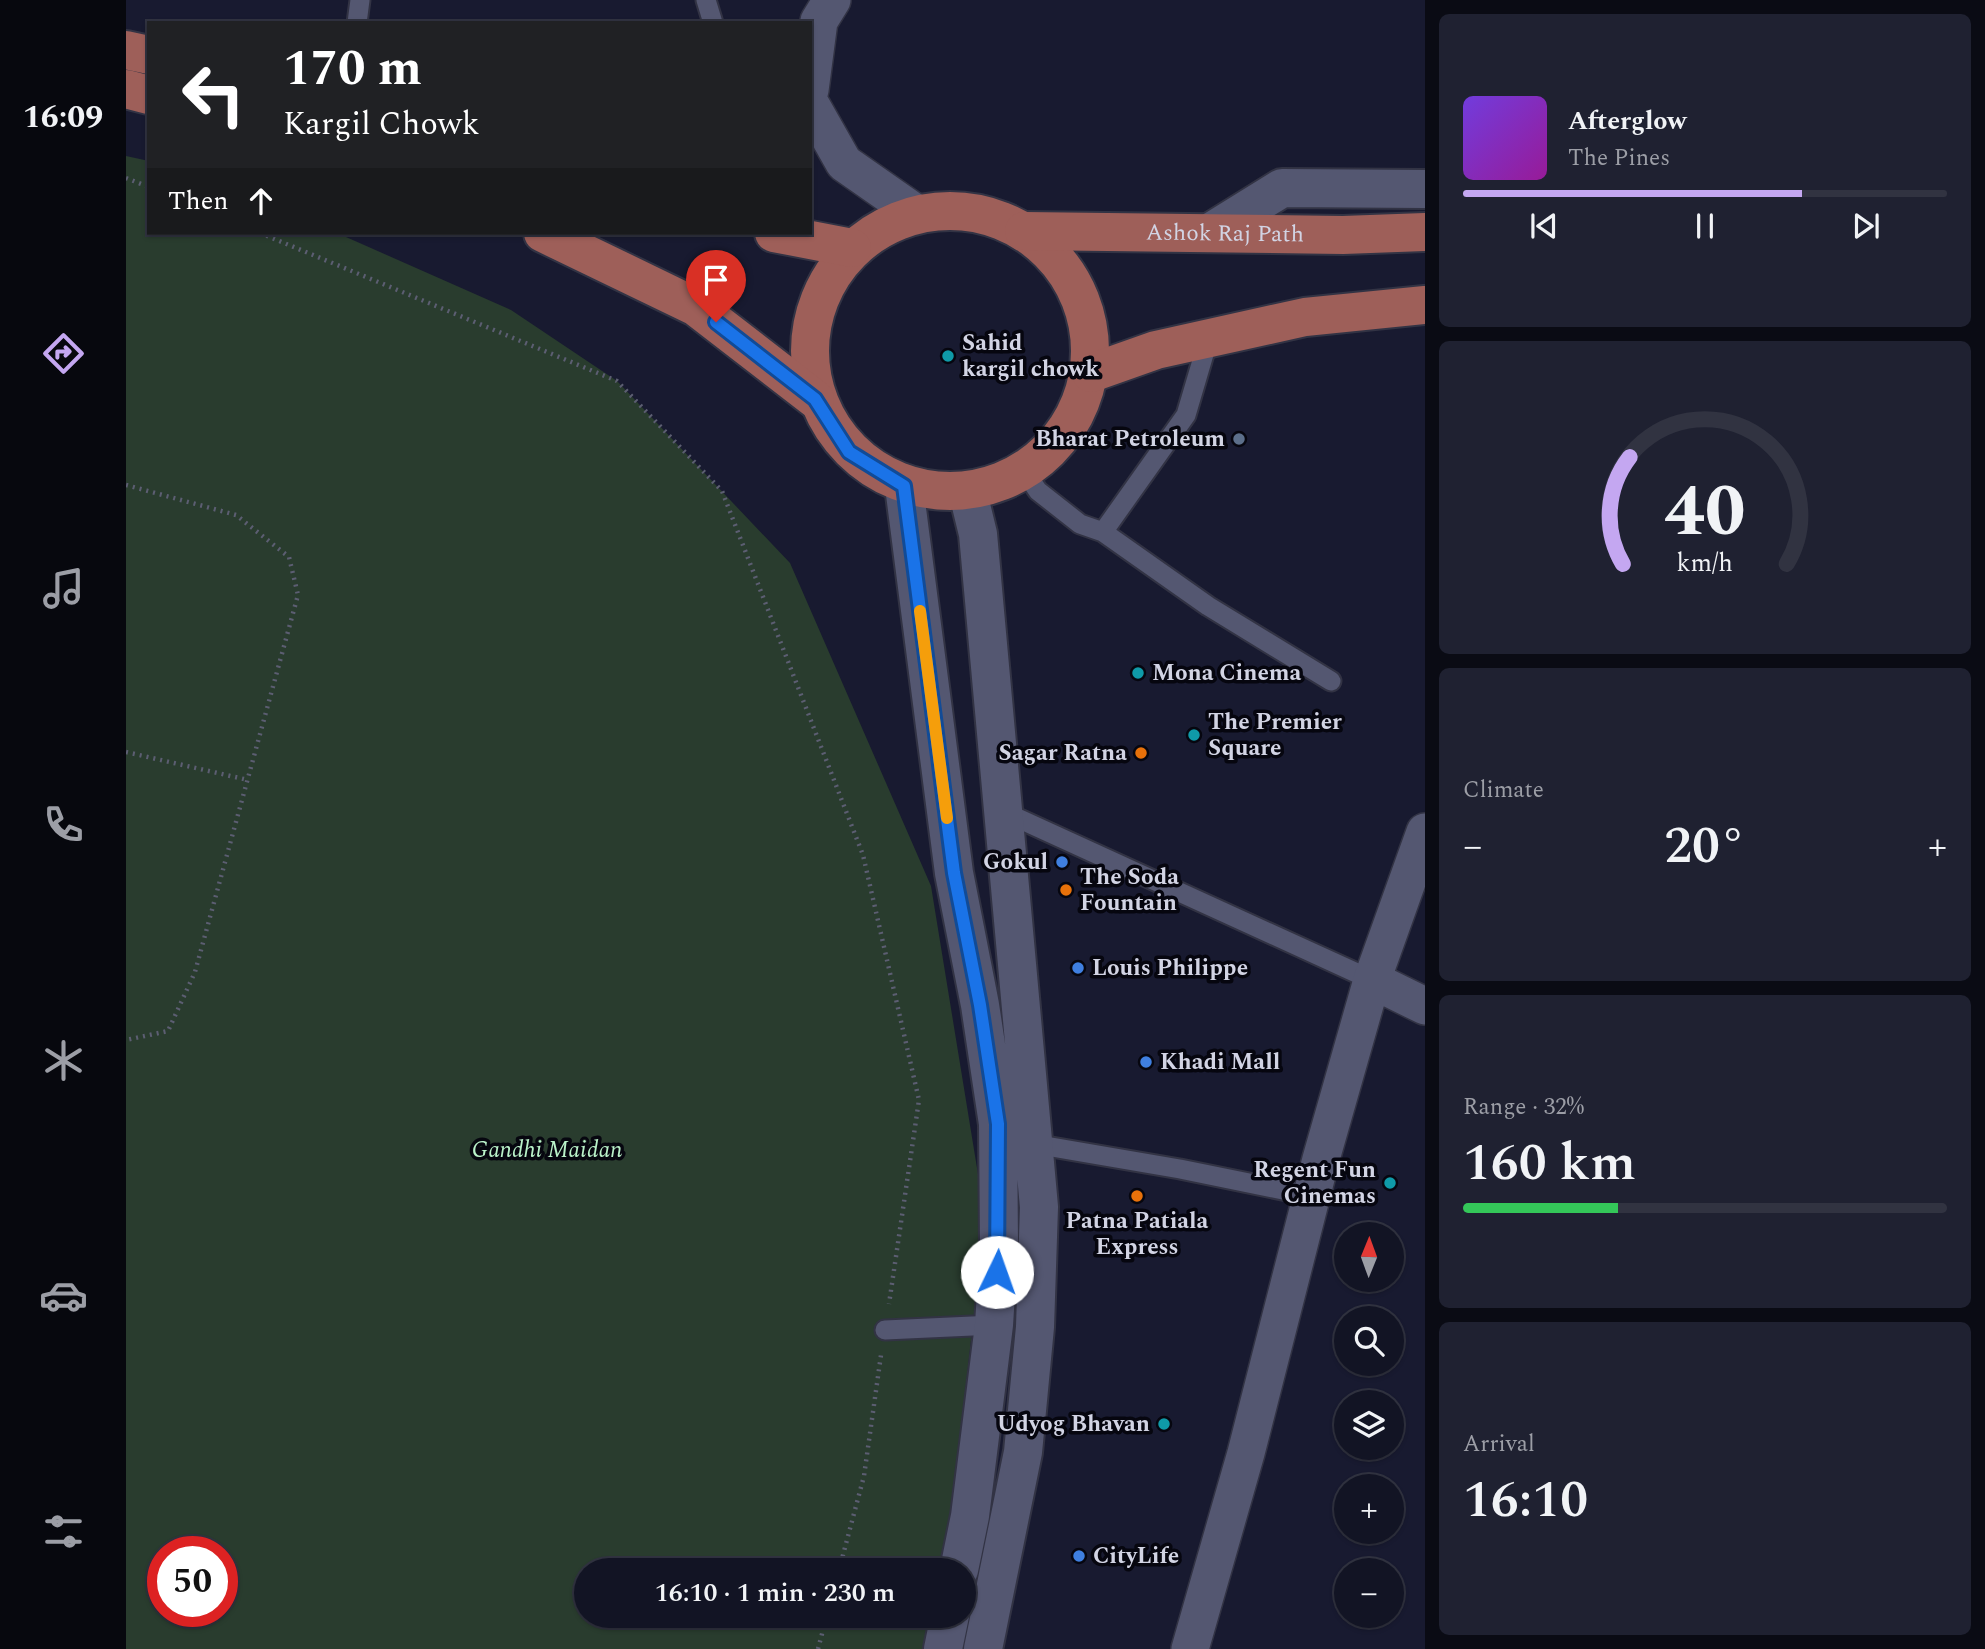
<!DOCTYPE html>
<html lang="en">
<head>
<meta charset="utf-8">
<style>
  :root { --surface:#121424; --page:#1f2131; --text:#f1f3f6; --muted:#9c9ea6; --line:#313341; --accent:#c4a7f1 }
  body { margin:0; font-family:Spectral,serif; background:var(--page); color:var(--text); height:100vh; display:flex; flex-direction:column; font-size:26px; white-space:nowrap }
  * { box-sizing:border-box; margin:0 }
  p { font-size:23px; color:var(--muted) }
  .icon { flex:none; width:38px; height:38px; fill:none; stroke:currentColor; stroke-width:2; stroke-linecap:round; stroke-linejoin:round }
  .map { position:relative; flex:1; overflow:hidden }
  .drawer { display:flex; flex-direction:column; gap:14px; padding:14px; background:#0a0b14; width:560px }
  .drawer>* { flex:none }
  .banner { position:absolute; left:21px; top:21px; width:665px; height:214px; border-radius:0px; box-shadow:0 2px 5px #0004,0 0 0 2px var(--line); background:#202124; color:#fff; overflow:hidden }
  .needle { width:46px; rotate:1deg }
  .tools { position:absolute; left:1208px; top:1222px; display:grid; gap:14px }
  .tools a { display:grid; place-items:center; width:70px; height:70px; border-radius:50%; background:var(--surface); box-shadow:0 2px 5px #0004,0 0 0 2px var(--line); font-size:35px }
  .speed { position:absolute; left:21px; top:1536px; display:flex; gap:14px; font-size:35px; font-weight:700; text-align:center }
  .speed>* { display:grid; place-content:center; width:91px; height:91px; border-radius:50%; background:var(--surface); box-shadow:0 2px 5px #0004,0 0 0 2px var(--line); line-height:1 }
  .speed .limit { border:10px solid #d22; background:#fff; color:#111 }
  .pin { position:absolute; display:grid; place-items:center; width:60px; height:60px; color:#fff; margin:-72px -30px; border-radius:50% 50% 50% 0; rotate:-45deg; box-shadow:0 0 7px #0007 }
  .pin .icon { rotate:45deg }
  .me { position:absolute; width:77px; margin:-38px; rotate:3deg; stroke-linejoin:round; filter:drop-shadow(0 0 5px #0008) }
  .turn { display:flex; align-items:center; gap:24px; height:147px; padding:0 21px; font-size:32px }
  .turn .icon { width:91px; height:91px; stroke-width:2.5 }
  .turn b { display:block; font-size:49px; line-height:60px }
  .then { display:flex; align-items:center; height:66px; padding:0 21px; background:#0003; gap:14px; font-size:26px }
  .big { font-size:52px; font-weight:600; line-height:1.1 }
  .drawer .card { flex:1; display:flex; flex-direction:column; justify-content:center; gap:10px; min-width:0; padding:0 24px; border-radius:10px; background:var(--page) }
  .drawer .dial { align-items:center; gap:0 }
  .dial svg { height:182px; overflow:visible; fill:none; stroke:var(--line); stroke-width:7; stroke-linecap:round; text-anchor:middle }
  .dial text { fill:var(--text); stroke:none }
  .song { display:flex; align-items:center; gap:21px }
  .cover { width:84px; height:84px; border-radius:10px; background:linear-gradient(135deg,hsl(260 70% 55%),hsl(300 70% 35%)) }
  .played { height:7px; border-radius:4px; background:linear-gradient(90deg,var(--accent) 70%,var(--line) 70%) }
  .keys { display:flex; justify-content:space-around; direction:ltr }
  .heat { display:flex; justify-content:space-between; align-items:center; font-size:38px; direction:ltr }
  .charge { height:10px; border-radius:5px; background:linear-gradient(90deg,#34c759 32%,var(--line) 0) }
  .trip { position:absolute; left:448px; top:1558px; width:402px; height:70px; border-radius:35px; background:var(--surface); box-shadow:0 2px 5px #0004,0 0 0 2px var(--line); font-weight:600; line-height:70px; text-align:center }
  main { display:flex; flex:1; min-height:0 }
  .menu { display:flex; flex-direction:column; width:126px; justify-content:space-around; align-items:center; background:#07080e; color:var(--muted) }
  .menu .icon { width:49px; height:49px }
  .menu .selected { color:var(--accent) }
  .menu b { font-size:32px; color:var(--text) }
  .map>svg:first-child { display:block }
  .green { fill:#293c2e; fill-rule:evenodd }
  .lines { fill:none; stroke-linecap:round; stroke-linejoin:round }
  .service-casing { stroke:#323344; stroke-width:23 }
  .minor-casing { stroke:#323344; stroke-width:40 }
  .tertiary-casing { stroke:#323344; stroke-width:42 }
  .secondary-casing { stroke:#323344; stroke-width:42 }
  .primary-casing { stroke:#323344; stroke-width:42 }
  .path { stroke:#5c5e72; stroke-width:4.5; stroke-dasharray:2 5; stroke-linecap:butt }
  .service { stroke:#545771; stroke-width:19 }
  .minor { stroke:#545771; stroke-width:37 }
  .tertiary { stroke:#545771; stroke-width:38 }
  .secondary { stroke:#545771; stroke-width:38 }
  .primary { stroke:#9e5f59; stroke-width:38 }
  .route-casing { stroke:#114b97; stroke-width:18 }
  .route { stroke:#1a73e8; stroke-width:12 }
  .slow { stroke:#f59e0b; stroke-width:12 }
  .culture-dot { fill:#0f9aa8; stroke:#06060f; stroke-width:2.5 }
  .service-dot { fill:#5c6f8a; stroke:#06060f; stroke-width:2.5 }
  .food-dot { fill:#e8710a; stroke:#06060f; stroke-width:2.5 }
  .shop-dot { fill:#3f7fe0; stroke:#06060f; stroke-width:2.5 }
  .labels { text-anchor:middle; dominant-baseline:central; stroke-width:7; stroke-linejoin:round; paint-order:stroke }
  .street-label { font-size:23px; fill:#d2d4e4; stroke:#06060f }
  .poi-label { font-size:23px; font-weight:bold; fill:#d2d4e4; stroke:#06060f; text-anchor:start }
  .park-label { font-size:23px; font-style:italic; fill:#baf3ca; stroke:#06060f }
</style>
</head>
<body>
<main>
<nav class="menu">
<b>16:09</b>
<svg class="icon selected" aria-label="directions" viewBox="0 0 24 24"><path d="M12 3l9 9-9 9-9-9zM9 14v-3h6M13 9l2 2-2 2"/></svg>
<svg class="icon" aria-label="music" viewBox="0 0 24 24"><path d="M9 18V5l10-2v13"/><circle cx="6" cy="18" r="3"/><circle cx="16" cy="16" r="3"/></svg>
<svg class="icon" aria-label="phone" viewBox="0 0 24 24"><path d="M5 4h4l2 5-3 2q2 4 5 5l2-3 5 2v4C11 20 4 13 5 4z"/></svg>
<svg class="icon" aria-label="climate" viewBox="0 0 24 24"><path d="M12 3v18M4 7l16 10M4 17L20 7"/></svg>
<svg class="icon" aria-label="car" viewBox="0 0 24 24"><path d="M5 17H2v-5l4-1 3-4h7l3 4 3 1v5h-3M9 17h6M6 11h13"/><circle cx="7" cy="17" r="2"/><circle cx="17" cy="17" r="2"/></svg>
<svg class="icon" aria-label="filters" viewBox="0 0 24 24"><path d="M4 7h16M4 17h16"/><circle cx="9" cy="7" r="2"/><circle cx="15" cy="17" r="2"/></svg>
</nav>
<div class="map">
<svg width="1299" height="1649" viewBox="0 0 1299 1649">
  <rect width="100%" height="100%" fill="#181a30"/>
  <path class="green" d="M0,156L23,161V233H211L385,310L491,381L664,563L805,886L859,1217L819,1570H460V1615H814L811,1649H0ZM37,1552H96V1612H37Z"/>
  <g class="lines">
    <g class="service-casing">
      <path id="service" d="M580,0L587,23
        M231,23L234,0
        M899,472L912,491L954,524L977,532L1082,606L1205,681
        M977,532L1060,415L1083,337
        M876,811L1246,980
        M908,1144L1054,1169L1186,1196
        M759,1330L868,1325"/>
    </g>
    <g class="minor-casing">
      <path id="minor" d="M684,90L693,21L706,0
        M684,103L718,163L791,214
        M1246,980L1299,1006
        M1064,1649L1120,1453L1195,1159L1246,980L1299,832"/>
    </g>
    <g class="tertiary-casing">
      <path id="tertiary" d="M1085,232L1156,188L1299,189"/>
    </g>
    <g class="secondary-casing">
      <path id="secondary" d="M778,486L828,873L854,1005L872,1124L873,1245L868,1325L844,1516L833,1570
        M842,493L852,534L913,1207L909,1327L897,1452L857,1649
        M817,1649L824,1615"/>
    </g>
    <g class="primary-casing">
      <g id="primary">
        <path d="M0,50L23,55"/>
        <path d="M0,89L23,95"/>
        <circle cx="824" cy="351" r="140"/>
        <path id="s1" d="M898,231L1217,235L1299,232"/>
        <path d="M417,233L570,307L689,399"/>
        <path d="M648,233L726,248"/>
        <path d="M965,373L1030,350L1179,317L1299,305"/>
      </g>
    </g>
    <path class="path" d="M0,178L23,187
      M134,233L491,381L596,491L737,855L793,1100L763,1304
      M0,485L110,515L163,557L172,595L69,972L42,1031L0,1040
      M0,752L122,780
      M713,1570L738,1476L755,1355
      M692,1649L701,1615"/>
    <use href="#service" class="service"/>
    <use href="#minor" class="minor"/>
    <use href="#tertiary" class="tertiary"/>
    <use href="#secondary" class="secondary"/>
    <use href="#primary" class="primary"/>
  </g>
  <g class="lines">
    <g class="route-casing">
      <path id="route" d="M590,322L689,399L723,452L778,486L828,873L854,1005L872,1124L871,1272"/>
    </g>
    <use href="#route" class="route"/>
    <path class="slow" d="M794,611L821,818"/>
  </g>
  <g class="culture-dot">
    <circle cx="822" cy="356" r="7"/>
    <circle cx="1012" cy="673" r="7"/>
    <circle cx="1068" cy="735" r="7"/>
    <circle cx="1264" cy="1183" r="7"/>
    <circle cx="1038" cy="1424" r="7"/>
  </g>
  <circle class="service-dot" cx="1113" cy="439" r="7"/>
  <g class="food-dot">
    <circle cx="1015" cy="753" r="7"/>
    <circle cx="940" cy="890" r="7"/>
    <circle cx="1011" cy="1196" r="7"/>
  </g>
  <g class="shop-dot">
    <circle cx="936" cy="862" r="7"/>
    <circle cx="952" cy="968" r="7"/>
    <circle cx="1020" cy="1062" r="7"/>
    <circle cx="953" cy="1556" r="7"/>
  </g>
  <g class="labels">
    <g class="street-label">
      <text stroke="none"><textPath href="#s1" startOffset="201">Ashok Raj Path</textPath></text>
    </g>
    <g class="poi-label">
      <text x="836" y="343">Sahid<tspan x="836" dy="26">kargil chowk</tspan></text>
      <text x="1099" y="439" text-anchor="end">Bharat Petroleum</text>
      <text x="1026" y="673">Mona Cinema</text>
      <text x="1082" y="722">The Premier<tspan x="1082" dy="26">Square</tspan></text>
      <text x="1001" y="753" text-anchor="end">Sagar Ratna</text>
      <text x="922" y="862" text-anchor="end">Gokul</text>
      <text x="954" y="877">The Soda<tspan x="954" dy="26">Fountain</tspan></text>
      <text x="966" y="968">Louis Philippe</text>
      <text x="1034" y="1062">Khadi Mall</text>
      <text x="1250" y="1170" text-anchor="end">Regent Fun<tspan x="1250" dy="26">Cinemas</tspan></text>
      <text x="1011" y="1221" text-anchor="middle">Patna Patiala<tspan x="1011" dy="26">Express</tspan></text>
      <text x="1024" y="1424" text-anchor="end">Udyog Bhavan</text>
      <text x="967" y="1556">CityLife</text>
    </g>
    <g class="park-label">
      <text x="421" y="1150">Gandhi Maidan</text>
    </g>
  </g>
</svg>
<div class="tools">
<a><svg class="needle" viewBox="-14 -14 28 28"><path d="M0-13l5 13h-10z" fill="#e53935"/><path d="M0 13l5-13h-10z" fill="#9c9ea6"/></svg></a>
<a><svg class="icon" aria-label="search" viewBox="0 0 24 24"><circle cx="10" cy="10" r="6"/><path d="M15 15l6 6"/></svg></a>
<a><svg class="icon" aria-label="layers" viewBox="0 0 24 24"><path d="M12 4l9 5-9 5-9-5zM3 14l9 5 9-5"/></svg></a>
<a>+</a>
<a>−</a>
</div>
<div class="speed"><div class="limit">50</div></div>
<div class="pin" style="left:590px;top:322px;background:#d93025"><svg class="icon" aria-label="arrive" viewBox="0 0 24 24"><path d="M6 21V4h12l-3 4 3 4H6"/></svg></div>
<svg class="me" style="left:871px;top:1272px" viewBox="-20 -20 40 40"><circle r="19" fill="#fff"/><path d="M0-13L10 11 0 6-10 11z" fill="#1a73e8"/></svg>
<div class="trip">16:10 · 1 min · 230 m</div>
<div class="banner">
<div class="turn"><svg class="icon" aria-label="left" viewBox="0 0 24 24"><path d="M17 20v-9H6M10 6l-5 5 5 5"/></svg><div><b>170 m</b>Kargil Chowk</div></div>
<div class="then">Then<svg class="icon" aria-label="ahead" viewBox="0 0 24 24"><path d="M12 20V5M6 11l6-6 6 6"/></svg></div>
</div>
</div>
<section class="drawer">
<div class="card">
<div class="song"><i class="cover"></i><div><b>Afterglow</b><p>The Pines</p></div></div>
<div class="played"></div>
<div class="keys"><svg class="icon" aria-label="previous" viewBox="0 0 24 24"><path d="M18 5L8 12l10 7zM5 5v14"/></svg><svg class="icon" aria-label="pause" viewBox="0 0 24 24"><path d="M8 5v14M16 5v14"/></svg><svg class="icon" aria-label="next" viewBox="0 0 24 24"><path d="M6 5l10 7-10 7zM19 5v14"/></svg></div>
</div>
<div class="card dial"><svg viewBox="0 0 100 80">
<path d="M14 69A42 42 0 1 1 86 69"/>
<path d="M14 69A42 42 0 0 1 17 22" stroke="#c4a7f1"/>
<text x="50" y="56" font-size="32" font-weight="700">40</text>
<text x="50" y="72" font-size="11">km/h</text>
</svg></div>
<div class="card"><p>Climate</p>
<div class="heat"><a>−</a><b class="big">20°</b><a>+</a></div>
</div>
<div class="card"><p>Range · 32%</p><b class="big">160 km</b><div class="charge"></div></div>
<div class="card"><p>Arrival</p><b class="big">16:10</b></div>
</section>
</main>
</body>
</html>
